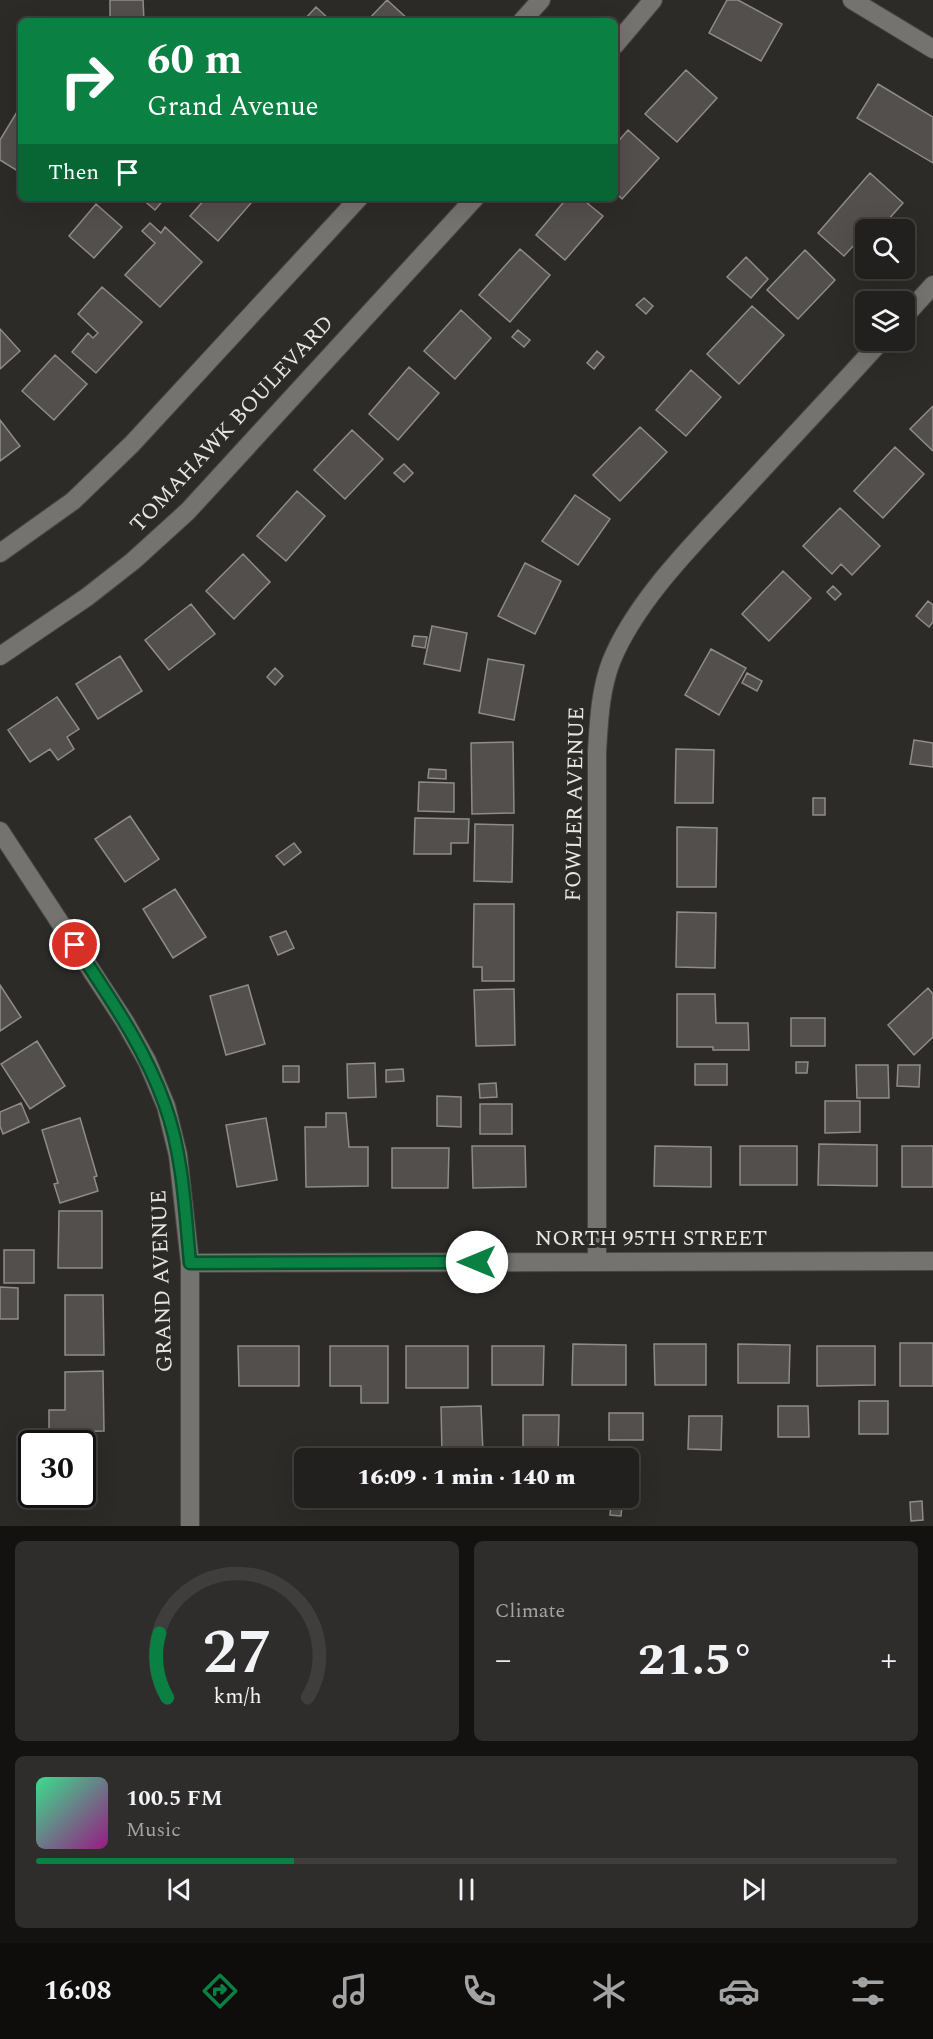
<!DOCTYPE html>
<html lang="en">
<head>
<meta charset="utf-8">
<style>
  :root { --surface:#22201e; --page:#2e2d2b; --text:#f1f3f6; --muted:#a2a3a4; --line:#3f3e3c; --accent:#0b8043 }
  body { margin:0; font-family:Spectral,serif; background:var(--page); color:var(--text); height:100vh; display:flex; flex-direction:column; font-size:22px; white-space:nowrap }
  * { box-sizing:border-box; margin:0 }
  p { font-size:20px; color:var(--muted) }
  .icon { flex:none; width:33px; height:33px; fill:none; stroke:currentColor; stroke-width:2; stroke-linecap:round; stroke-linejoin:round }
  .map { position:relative; height:1526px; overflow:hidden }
  .sheet { display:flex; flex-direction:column; gap:15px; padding:15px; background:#131210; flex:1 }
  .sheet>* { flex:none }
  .hud { position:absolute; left:18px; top:18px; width:600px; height:183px; border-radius:9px; box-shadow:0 6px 24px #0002,0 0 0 2px var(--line); background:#0b8043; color:#fff; overflow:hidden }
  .fabs { position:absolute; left:855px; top:219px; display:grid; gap:12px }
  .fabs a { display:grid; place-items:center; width:60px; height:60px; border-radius:9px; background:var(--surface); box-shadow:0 6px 24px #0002,0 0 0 2px var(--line); font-size:30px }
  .speed { position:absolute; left:18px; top:1430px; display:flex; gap:12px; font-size:30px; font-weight:700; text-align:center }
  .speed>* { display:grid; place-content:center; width:78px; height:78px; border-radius:50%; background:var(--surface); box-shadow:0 6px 24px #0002,0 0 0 2px var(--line); line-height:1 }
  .speed .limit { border:3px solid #111; border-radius:9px; background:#fff; color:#111 }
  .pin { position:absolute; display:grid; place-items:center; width:51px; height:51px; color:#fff; margin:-26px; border:3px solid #fff; border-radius:50%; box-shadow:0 2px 6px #0007 }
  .me { position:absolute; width:66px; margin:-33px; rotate:270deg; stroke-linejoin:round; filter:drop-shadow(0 0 4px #0008) }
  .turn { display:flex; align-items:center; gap:21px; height:126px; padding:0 30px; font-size:27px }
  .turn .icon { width:78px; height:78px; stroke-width:2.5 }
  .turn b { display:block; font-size:42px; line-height:51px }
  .then { display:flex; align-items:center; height:57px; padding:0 30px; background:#0003; gap:12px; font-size:22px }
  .big { font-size:45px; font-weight:800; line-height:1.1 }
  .sheet .tile { flex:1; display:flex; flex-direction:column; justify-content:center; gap:9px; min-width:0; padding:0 21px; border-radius:9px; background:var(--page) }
  .sheet .dial { align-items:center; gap:0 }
  .dial svg { height:156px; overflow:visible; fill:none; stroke:var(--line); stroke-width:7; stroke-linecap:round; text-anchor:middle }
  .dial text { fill:var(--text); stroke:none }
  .song { display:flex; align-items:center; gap:18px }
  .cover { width:72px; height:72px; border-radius:9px; background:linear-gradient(135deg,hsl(150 70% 55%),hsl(310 70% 35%)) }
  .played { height:6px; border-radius:3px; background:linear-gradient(90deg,var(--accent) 30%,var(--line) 30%) }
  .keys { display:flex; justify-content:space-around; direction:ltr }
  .heat { display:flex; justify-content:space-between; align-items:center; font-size:33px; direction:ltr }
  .sheet .tiles { flex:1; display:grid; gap:15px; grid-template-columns:1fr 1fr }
  .tile:last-child { grid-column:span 2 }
  .trip { position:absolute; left:294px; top:1448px; width:345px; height:60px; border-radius:9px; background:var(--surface); box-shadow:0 6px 24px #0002,0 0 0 2px var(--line); font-weight:800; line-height:60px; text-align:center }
  .dock { display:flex; height:96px; justify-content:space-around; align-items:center; background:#0e0d0c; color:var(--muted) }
  .dock .icon { width:42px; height:42px }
  .dock .current { color:var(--accent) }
  .dock b { font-size:27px; color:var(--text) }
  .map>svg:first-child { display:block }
  .building { fill:#524f4d; stroke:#8e8c89; stroke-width:1.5 }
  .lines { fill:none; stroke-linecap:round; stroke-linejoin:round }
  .minor-casing { stroke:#484644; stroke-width:20 }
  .minor { stroke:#757370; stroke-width:18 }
  .route-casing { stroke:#07532c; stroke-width:15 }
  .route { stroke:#0b8043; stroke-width:10 }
  .labels { text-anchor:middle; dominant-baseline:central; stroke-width:6; stroke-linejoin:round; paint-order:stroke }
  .street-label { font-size:22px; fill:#e8e6e5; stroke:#2d2b28 }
</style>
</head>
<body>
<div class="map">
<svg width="933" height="1526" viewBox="0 0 933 1526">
  <rect width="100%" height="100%" fill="#2d2b28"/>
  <path class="building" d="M110,0H143L144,21H110Z
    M387,0L410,21H367Z
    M727,0H738L782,24L761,61L709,33Z
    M316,7L331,21H303Z
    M686,70L717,98L677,142L645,114Z
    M878,84L933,117V163L857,118Z
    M20,107H21V173L0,160V140Z
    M628,130L659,158L622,199L615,192V145Z
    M870,173L903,203L879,230H866V245L861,249L855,244L844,256L818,233Z
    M141,198H165L155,210Z
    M206,198H246L251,203L218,241L190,216Z
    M567,198H581L603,216L565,260L536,235Z
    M96,204L122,227L94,258L69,236Z
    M150,223L161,233L165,227L202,262L160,307L125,275L155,243L142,231Z
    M520,249L550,275L510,322L479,295Z
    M805,250L835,280L798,319L767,290Z
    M746,257L768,279L751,298L727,277Z
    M102,287L142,322L96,373L72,352L88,333L93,338L98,333L78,314Z
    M644,298L653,306L646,314L636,305Z
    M752,306L784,335L739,384L707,354Z
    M461,310L491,338L455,379L424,351Z
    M0,329L20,351L0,369Z
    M518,330L530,340L524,347L512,337Z
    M597,351L604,357L594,369L587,363Z
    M55,355L87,384L54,420L22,391Z
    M409,367L439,393L398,440L369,414Z
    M691,370L721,397L686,436L656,410Z
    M933,406V451L910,429Z
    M0,420L20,446L0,461Z
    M640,427L667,452L620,501L593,475Z
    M352,430L383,459L345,499L314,470Z
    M895,447L924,474L883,518L854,491Z
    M404,464L413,473L404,482L394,473Z
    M297,491L325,516L286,561L257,536Z
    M575,495L610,519L578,565L542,541Z
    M840,508L880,546L852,575L841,564L832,574L803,546Z
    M243,554L270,582L234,619L206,591Z
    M525,563L561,581L535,634L498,616Z
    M783,571L811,598L769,641L742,614Z
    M833,586L841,594L835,600L827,592Z
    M928,601L933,605V622L929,627L916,616Z
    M191,604L215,634L169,670L145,640Z
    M432,626L467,633L460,671L424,664Z
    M414,636L427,637L425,648L412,646Z
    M711,649L746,668L719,715L685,695Z
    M120,656L142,691L98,719L76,684Z
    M488,659L524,665L514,720L479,713Z
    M275,668L283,676L275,685L267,677Z
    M747,673L762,681L757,691L742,683Z
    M57,697L79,729L67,737L74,749L58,760L50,749L30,762L8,730Z
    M914,740L933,743V767L910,764Z
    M513,742L514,813L472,814L471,743Z
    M676,749L714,750L713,803H675Z
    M429,769L446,770V779L428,778Z
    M419,782L454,783V812L418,811Z
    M813,798H825V815H813Z
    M130,816L159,859L125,882L95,839Z
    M415,818L469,819L468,843H451V854H414Z
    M475,824L513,825L512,882L474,881Z
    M677,827L717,828L716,887H677Z
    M294,843L301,852L284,865L276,856Z
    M175,889L206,937L173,958L143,909Z
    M474,904H514V981H482V967H473Z
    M677,912L716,913L715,968L676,967Z
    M286,931L294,948L278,955L270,937Z
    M0,985L21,1017L0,1031Z
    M248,985L265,1044L226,1055L210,996Z
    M928,988L933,994V1037L914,1055L888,1025Z
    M514,989L515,1045L476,1046L474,990Z
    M677,994H715L716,1023H748L749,1050H713V1047H677Z
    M791,1018H825V1046H791Z
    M37,1041L65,1086L30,1109L1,1064Z
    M796,1062H808L807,1073H796Z
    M375,1063L376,1097L348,1098L347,1064Z
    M695,1064H727V1085H695Z
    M856,1065H888L889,1098H857Z
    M898,1065H920L919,1087L897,1086Z
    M283,1066H299V1082H283Z
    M403,1069L404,1081L386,1082V1070Z
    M496,1083L497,1097L480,1098L479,1084Z
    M437,1096L461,1097V1127L437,1126Z
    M825,1101H860V1132L825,1133Z
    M21,1103L29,1122L3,1134L0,1126V1112Z
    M480,1104H512V1134H480Z
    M326,1113H346L349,1147H368V1186L306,1187L305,1127H326Z
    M80,1118L97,1176L94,1177L98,1191L60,1203L54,1184L58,1183L42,1130Z
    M266,1118L277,1180L237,1187L226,1125Z
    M819,1144L877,1145V1186L818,1185Z
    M472,1146H525L526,1187L473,1188Z
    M655,1146L711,1147V1187L654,1186Z
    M740,1146H797V1185H740Z
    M902,1146H933V1187H902Z
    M392,1148H449L448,1188H392Z
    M59,1211H102V1268H58Z
    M4,1250H34V1283H4Z
    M0,1287L18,1288V1319H0Z
    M65,1295H103L104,1355H65Z
    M900,1343H933V1386H900Z
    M573,1344L626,1345V1385H572Z
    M654,1344H706V1385H655Z
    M738,1344L790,1345L789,1383H738Z
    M238,1346H299V1386H239Z
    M330,1346H388V1403H361V1386H330Z
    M406,1346H468V1388H406Z
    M492,1346H544L543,1385H492Z
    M817,1346H875V1385L817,1386Z
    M103,1371L104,1431L49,1432V1410H65V1372Z
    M859,1401H888V1434H859Z
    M481,1406L483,1453L442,1454L441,1407Z
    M778,1406H808L809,1437H778Z
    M609,1413H643V1440H609Z
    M523,1415H559L558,1453H523Z
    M689,1416H722L721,1450L688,1449Z
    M922,1501L923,1520L911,1521L910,1502Z
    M611,1504L622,1505L621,1516L610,1515Z"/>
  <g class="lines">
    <g class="minor-casing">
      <path id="minor" d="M852,0L933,49
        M522,21L541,0
        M615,45L653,0
        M904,317L933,285
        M0,553L73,501L132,444L359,198
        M0,656L87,597L133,561L188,511L475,198
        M0,831L125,1022L147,1061L166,1106L178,1155L190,1263V1526
        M597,1262V751C599,721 600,691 611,662C635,602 693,544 737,497C785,445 834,393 882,340
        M190,1263L933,1261"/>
    </g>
    <use href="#minor" class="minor"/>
  </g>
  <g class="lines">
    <g class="route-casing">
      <path id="route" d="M75,945C109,997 144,1046 165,1105C183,1155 185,1210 190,1263L477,1262"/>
    </g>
    <use href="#route" class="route"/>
  </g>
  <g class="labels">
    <g class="street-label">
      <text transform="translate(232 424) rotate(-47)">TOMAHAWK BOULEVARD</text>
      <text transform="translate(575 804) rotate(-89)">FOWLER AVENUE</text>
      <text x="651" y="1238">NORTH 95TH STREET</text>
      <text transform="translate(162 1281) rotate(-92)">GRAND AVENUE</text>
    </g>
  </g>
</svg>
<div class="fabs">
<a><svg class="icon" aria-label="search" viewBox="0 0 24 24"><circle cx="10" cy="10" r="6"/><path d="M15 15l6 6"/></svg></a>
<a><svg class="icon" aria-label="layers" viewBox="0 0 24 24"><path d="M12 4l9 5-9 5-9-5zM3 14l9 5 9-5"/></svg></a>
</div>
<div class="speed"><div class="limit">30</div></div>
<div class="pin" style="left:75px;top:945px;background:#d93025"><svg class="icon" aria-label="arrive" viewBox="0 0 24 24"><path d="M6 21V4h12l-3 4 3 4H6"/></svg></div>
<svg class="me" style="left:477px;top:1262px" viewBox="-20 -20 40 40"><circle r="19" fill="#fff"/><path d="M0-13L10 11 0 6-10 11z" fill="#0b8043"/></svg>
<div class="trip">16:09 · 1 min · 140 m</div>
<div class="hud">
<div class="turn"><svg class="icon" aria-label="right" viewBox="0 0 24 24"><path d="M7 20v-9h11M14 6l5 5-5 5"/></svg><div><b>60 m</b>Grand Avenue</div></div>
<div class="then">Then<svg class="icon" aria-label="arrive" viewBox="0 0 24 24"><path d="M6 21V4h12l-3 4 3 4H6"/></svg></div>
</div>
</div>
<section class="sheet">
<div class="tiles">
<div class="tile dial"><svg viewBox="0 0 100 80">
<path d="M14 69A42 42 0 1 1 86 69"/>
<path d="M14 69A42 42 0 0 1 10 36" stroke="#0b8043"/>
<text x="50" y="56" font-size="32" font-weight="700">27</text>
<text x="50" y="72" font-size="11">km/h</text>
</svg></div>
<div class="tile"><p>Climate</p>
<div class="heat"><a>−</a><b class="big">21.5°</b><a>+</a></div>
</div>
<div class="tile">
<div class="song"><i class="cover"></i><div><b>100.5 FM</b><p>Music</p></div></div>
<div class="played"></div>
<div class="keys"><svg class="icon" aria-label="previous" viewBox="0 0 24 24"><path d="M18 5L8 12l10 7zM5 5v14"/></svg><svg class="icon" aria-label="pause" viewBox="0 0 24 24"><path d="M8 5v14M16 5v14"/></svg><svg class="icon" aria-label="next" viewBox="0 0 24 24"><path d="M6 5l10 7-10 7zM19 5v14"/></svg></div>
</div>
</div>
</section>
<nav class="dock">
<b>16:08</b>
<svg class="icon current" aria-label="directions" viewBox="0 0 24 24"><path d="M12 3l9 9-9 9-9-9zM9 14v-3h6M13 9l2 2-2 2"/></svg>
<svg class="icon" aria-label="music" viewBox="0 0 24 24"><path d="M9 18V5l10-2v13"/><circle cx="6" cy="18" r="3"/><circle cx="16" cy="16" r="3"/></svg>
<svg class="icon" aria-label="phone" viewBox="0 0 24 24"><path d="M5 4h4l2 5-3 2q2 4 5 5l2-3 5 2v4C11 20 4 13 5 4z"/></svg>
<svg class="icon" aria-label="climate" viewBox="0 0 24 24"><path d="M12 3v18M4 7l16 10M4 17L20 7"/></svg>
<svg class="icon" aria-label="car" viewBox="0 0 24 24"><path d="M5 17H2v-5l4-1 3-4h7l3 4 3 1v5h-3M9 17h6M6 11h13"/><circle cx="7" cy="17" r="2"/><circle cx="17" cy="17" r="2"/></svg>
<svg class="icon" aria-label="filters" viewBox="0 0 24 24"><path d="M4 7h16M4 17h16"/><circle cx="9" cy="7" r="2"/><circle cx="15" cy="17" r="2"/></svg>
</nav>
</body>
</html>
